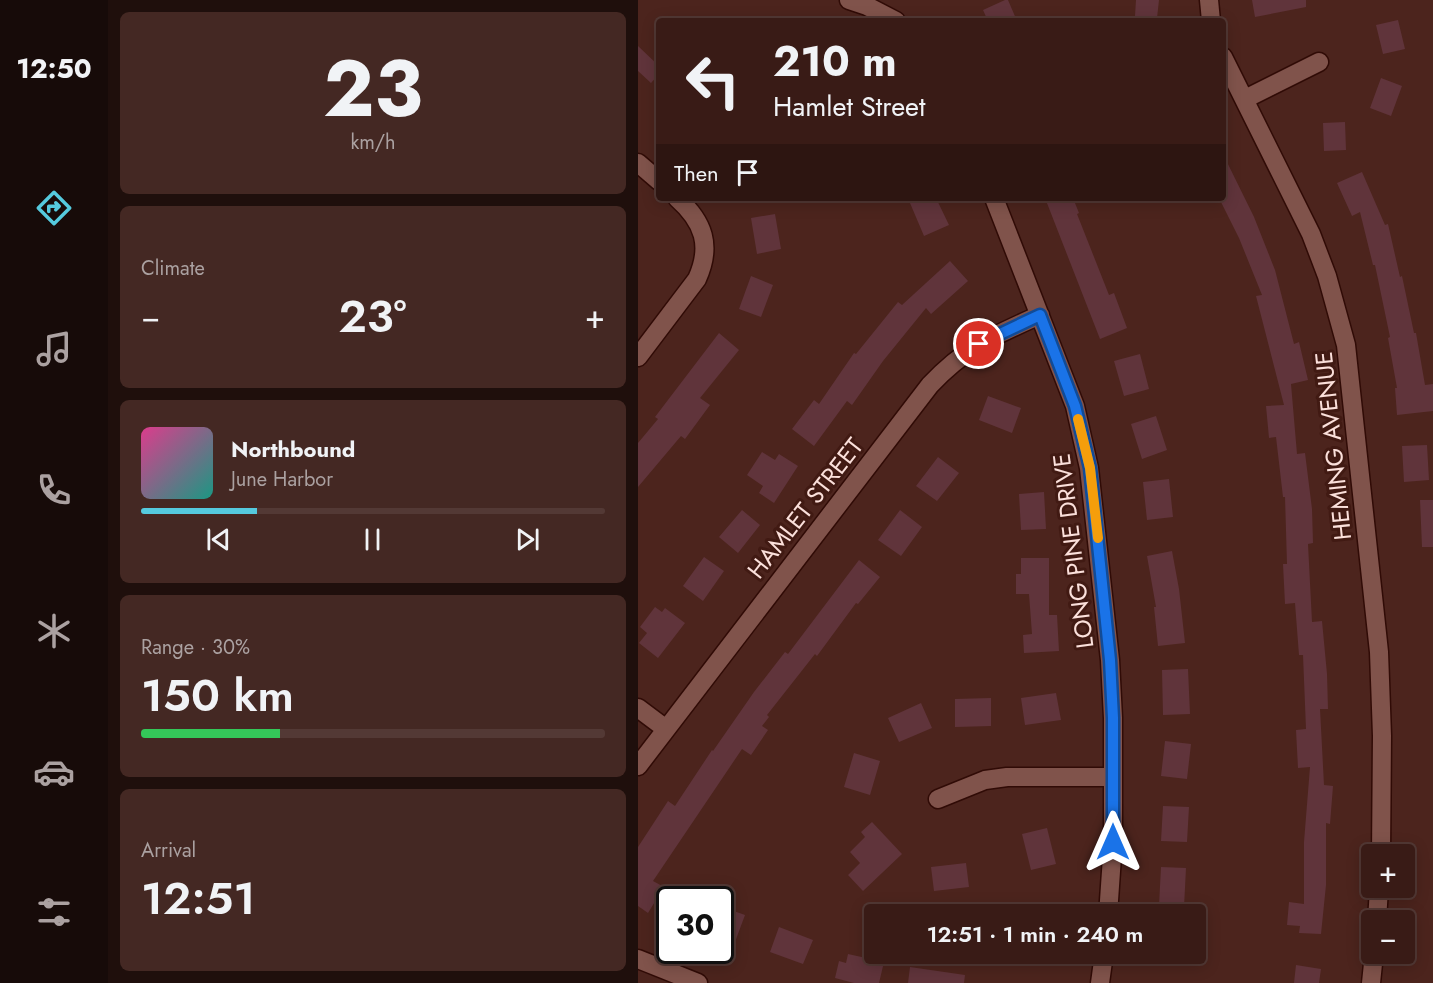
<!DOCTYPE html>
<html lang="en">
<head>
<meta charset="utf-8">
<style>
  :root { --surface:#391b16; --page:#442823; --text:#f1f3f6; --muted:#aba1a1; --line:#533935; --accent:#55cade }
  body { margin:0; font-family:Jost,sans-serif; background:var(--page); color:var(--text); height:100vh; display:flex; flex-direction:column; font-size:22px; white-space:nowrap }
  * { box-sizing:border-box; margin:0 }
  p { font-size:20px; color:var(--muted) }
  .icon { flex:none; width:33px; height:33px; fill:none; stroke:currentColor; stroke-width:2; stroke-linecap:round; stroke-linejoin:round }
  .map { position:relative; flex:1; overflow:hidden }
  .sheet { display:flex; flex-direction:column; gap:12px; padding:12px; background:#1f0f0c; width:530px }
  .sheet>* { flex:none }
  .hud { position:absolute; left:18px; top:18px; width:570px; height:183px; border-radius:6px; box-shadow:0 3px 15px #0003,0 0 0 2px var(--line); background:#391b16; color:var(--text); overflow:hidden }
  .buttons { position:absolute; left:723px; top:844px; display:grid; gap:12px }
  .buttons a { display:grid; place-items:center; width:54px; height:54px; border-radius:6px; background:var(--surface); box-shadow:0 3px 15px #0003,0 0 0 2px var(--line); font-size:30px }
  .speed { position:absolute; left:18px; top:886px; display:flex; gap:12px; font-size:30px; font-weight:700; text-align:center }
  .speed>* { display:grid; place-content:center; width:78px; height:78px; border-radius:50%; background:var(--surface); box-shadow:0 3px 15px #0003,0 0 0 2px var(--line); line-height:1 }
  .speed .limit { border:3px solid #111; border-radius:9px; background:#fff; color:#111 }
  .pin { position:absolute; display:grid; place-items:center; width:51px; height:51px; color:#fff; margin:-26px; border:3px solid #fff; border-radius:50%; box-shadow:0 2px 6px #0007 }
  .me { position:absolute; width:66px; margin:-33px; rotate:0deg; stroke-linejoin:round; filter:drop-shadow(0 0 4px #0008) }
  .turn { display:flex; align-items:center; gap:21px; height:126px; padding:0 18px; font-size:27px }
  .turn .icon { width:78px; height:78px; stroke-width:2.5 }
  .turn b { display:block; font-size:42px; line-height:51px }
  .then { display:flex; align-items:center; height:57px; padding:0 18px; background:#0003; gap:12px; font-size:22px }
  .big { font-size:45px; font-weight:600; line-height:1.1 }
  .sheet .tile { flex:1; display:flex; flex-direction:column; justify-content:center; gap:9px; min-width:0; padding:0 21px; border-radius:9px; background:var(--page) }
  .sheet .dial { align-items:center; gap:0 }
  .dial b { font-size:78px; line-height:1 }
  .song { display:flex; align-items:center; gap:18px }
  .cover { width:72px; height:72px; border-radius:9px; background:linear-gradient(135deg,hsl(330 70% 55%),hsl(170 70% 35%)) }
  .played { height:6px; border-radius:3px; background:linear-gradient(90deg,var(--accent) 25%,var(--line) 25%) }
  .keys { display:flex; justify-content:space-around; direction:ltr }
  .heat { display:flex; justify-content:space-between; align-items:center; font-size:33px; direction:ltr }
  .charge { height:9px; border-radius:4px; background:linear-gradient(90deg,#34c759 30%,var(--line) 0) }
  .trip { position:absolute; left:226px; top:904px; width:342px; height:60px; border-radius:6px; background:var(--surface); box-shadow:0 3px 15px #0003,0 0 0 2px var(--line); font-weight:600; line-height:60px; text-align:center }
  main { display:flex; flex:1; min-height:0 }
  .dock { display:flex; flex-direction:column; width:108px; justify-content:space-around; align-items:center; background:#170b09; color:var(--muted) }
  .dock .icon { width:42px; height:42px }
  .dock .on { color:var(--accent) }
  .dock b { font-size:27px; color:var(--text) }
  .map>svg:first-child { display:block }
  .building { fill:#60343b }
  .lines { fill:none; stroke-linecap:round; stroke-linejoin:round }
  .street-casing { stroke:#300b06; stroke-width:21 }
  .street { stroke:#80534b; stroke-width:18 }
  .route-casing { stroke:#114b97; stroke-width:15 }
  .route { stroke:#1a73e8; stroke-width:10 }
  .slow { stroke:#f59e0b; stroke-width:10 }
  .labels { text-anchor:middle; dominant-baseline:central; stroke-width:6; stroke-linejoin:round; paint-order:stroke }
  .street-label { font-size:24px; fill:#fbe0db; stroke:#411a13 }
</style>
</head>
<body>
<main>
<nav class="dock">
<b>12:50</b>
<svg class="icon on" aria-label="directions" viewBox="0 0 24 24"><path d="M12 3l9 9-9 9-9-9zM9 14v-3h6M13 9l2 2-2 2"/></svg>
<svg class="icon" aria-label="music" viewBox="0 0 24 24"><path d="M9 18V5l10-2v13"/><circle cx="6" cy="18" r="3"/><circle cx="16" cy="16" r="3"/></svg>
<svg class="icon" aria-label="phone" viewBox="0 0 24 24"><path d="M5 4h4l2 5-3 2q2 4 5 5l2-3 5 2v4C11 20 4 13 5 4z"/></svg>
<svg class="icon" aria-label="climate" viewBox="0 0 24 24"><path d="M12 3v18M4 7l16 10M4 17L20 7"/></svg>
<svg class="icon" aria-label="car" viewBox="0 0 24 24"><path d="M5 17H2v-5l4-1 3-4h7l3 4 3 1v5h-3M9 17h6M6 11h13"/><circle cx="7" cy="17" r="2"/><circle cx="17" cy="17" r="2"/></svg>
<svg class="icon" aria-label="filters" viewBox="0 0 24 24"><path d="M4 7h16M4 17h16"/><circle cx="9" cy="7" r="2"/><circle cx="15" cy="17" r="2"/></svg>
</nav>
<section class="sheet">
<div class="tile dial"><b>23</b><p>km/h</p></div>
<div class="tile"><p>Climate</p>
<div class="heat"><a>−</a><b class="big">23°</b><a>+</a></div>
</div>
<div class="tile">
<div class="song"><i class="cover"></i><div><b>Northbound</b><p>June Harbor</p></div></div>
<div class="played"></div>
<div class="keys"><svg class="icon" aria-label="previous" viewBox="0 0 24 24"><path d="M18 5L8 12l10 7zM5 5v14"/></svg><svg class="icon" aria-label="pause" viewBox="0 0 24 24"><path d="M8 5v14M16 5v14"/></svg><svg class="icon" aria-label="next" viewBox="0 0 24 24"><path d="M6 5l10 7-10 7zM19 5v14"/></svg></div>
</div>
<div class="tile"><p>Range · 30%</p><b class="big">150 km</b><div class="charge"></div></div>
<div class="tile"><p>Arrival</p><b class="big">12:51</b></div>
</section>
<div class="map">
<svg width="796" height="983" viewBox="0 0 796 983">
  <rect width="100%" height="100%" fill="#4c241d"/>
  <path class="building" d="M367,0H370L379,21H350L345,10Z
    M498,0H521L519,18L497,16Z
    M614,0H668V7L617,17Z
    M760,20L767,49L745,54L738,25Z
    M0,46L21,66V74L13,83L0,71Z
    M743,78L764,86L753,116L732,108Z
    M707,122L708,150L686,151L685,123Z
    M585,154L616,217L637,270L656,344L661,342L670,380L653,384L659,454L667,453L674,509L675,543L670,544L674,622L684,621L689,674L690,709H682L686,785L695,786L692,824L688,823V885L683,934L661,933L662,926L649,925L651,902L666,904V842L672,767L660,768L658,730L668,729L665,655H661L657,603L647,604L645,564H649L647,497H645L638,437L631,438L628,406L646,405L618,296L624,295L601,238L581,198H585Z
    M724,172L747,225L750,224L762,277L764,276L776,333H778L787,385L795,384V411L759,415L757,388H759L750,338L752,337L737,265H735L722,212L714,216L699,183Z
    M284,198H298L311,225L286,236L272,203Z
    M407,198H435L441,213L439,214L471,295L476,293L489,328L462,339Z
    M137,214L143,249L119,254L113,218Z
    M312,261L330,281L293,314L288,308L245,361L214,405L209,401L176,446L154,429L176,400L181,404L216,353L218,354L260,302L264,305Z
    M113,276L135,285L123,317L101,309Z
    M81,333L101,350L62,398L72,405L47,439L43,436L0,487V443L20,419L17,417Z
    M502,354L511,389L486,396L476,361Z
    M350,396L383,408L374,433L341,420Z
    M518,416L529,450L504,459L493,424Z
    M789,445L791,480L766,482L764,446Z
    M124,452L137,460L141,454L160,466L136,503L121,493L125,486L109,475Z
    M300,457L321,473L299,501L278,486Z
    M531,479L535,517L509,520L505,482Z
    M406,492L408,529L383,530L381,494Z
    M782,500H795V547H784Z
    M104,510L122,525L100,553L81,537Z
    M262,510L284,527L263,556L240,540Z
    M534,551L541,589L547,643L520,646L516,607H518L509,556Z
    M66,557L86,571L65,601L45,586Z
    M383,558H411V615H419L421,651L386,653L385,635L394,634L391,594H378V574H383Z
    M221,560L242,577L220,604L218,603L179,656L177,654L129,715L131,717L124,726L130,730L113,755L104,749L15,881L26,887L10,913L0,906V847L30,801L37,806L74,750L75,751L116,692L147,652L150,654Z
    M17,607L24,612L27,608L47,623L20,658L1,643L9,633L2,627Z
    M550,669L552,714L525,715L524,670Z
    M418,693L423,720L387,725L383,698Z
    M353,698V726L317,727V699Z
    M283,703L294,728L261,742L250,718Z
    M527,741L553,744L549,779L523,776Z
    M216,753L242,761L232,795L206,787Z
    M525,806L551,807L549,842L523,841Z
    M234,822L264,854L225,891L210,875L222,863L212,852L227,837L223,832Z
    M409,828L418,864L393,870L384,834Z
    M328,863L331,887L296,891L293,867Z
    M523,867L548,868L546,907L521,906Z
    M82,906L107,915L97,942L82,936Z
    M141,927L175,940L165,964L132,952Z
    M210,954L246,962L241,983H216L197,978L201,961L208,963Z
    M658,965L683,969L681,983H656Z
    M272,967L327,975L326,983H270Z"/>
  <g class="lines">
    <g class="street-casing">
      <path id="street" d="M211,0L229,6L258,21
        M571,0L573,21
        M585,57L673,234L689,276L708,345L741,652L744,736L743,855
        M607,99L681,62
        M0,163L21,181
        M356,198L437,406L451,468L472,660L475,718V842L470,915
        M0,357L59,279C74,246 66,222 39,198
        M0,708L28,729
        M0,766L292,385C328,347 355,336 402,315
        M300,799L347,780L369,777H475
        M739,921L741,888
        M0,959L60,983
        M462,983L466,954
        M733,983L736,954"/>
    </g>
    <use href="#street" class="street"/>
  </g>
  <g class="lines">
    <g class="route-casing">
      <path id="route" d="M341,344L402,315L437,406L452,468L472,660L475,718V842"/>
    </g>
    <use href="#route" class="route"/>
    <path class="slow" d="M440,419L452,468L460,538"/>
  </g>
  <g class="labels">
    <g class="street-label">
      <text transform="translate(695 446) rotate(-96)">HEMING AVENUE</text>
      <text transform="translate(167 508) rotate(-52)">HAMLET STREET</text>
      <text transform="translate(435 551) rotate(-97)">LONG PINE DRIVE</text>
    </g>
  </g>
</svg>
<div class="buttons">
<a>+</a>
<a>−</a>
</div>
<div class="speed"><div class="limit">30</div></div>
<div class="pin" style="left:341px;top:344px;background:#d93025"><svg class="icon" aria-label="arrive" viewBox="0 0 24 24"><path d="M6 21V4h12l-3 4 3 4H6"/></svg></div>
<svg class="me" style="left:475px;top:842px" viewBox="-20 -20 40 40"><path d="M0-17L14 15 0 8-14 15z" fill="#1a73e8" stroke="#fff" stroke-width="4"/></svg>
<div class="trip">12:51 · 1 min · 240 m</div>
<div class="hud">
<div class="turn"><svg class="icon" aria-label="left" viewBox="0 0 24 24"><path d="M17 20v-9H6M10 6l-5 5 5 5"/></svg><div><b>210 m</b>Hamlet Street</div></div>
<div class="then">Then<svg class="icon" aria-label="arrive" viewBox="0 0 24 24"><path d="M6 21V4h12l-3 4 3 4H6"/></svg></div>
</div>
</div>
</main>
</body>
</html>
